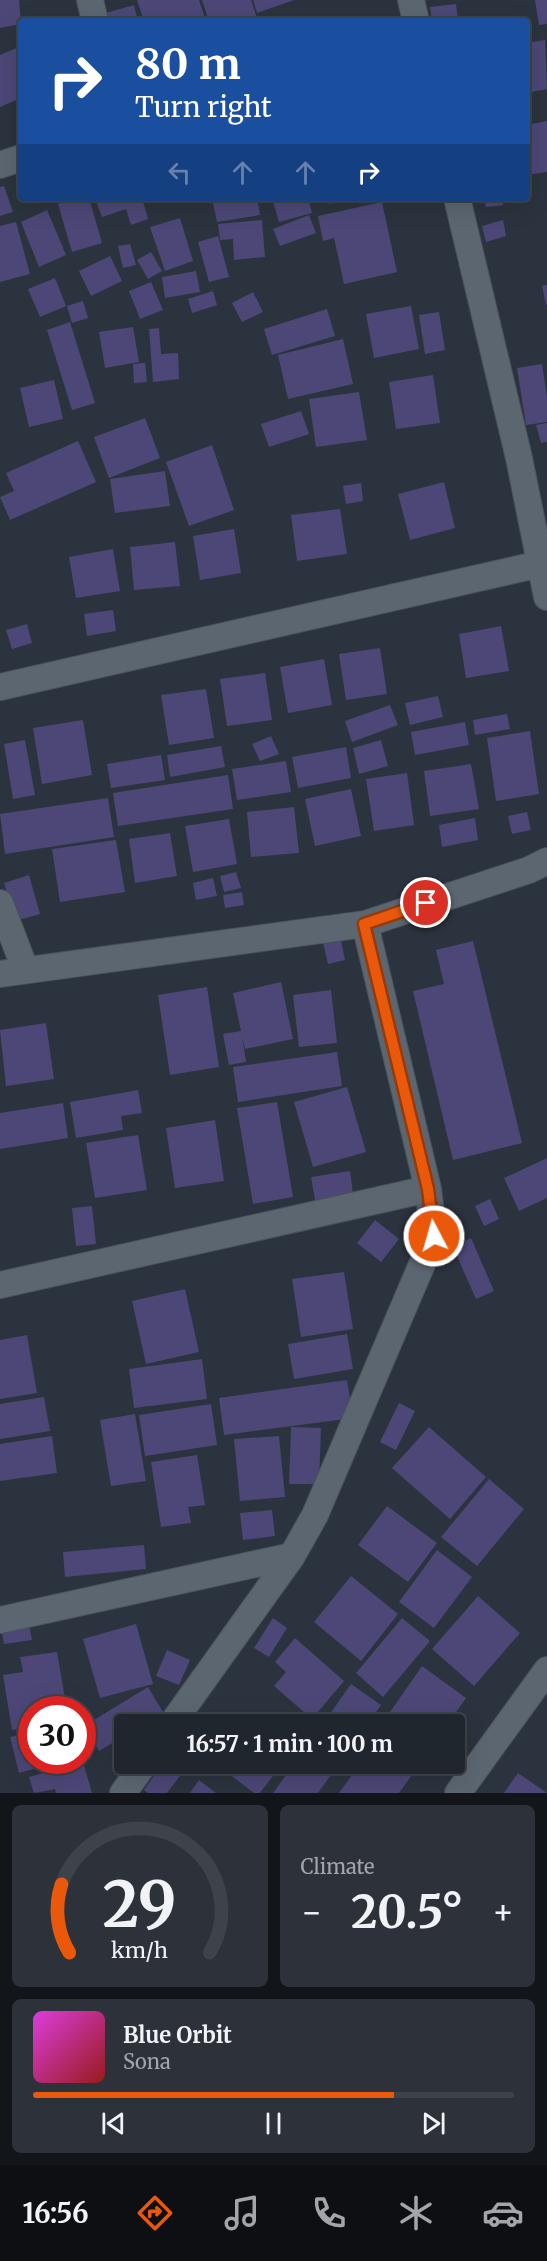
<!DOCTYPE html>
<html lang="en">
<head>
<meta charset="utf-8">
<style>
  :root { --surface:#20262e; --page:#2d323a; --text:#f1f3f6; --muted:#a2a5aa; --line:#3d434a; --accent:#ea580c }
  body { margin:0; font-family:Merriweather,serif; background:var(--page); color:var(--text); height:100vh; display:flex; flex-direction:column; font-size:22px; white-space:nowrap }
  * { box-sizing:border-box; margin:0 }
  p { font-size:20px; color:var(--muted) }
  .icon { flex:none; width:33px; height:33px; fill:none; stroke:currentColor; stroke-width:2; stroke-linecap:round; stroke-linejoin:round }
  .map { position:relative; height:1793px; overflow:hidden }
  .drawer { display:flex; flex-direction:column; gap:12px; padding:12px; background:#121519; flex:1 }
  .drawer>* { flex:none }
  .hud { position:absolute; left:18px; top:18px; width:512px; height:183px; border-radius:6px; box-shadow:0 6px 24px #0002,0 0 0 2px var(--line); background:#1a4fa0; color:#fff; overflow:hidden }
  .speed { position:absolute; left:18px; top:1696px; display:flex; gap:12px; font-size:30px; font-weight:700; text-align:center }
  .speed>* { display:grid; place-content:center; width:78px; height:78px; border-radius:50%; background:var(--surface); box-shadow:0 6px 24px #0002,0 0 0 2px var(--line); line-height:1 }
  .speed .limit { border:9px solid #d22; background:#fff; color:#111 }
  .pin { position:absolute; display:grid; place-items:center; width:51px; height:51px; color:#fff; margin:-26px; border:3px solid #fff; border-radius:50%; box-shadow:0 2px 6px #0007 }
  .me { position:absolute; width:66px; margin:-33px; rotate:354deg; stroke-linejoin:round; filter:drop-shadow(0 0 4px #0008) }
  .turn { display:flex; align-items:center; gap:21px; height:126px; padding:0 18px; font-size:27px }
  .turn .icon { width:78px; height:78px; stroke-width:2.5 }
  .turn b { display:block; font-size:42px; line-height:51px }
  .lanes { display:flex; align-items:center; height:57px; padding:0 18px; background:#0003; justify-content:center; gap:30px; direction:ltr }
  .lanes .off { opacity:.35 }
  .big { font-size:45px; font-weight:700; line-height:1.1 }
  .drawer .card { flex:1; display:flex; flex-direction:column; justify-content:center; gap:9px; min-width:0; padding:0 21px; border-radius:9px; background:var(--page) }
  .drawer .dial { align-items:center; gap:0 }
  .dial svg { height:156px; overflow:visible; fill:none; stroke:var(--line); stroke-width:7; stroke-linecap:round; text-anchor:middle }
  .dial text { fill:var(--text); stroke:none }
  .song { display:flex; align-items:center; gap:18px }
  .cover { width:72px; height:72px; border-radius:9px; background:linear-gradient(135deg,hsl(300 70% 55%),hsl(0 70% 35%)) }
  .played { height:6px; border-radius:3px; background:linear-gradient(90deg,var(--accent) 75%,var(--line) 75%) }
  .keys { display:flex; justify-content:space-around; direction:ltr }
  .heat { display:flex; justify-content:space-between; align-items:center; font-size:33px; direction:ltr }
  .drawer .tiles { flex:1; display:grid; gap:12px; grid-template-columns:1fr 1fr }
  .card:last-child { grid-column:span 2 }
  .trip { position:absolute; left:114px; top:1714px; width:351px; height:60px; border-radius:6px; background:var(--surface); box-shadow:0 6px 24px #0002,0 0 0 2px var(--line); font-weight:700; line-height:60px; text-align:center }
  .menu { display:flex; height:96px; justify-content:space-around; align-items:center; background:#0d0f12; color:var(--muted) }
  .menu .icon { width:42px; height:42px }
  .menu .active { color:var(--accent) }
  .menu b { font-size:27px; color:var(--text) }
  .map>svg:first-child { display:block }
  .building { fill:#4c4776 }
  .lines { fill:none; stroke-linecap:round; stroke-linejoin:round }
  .minor-casing { stroke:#4a5159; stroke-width:28 }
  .minor { stroke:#5c6671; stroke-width:26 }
  .route-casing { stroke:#983908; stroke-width:15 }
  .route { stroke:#ea580c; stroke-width:10 }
</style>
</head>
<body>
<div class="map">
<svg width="547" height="1793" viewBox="0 0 547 1793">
  <rect width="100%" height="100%" fill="#2b333e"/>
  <path class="building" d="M0,0H19L21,24L0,28Z
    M137,0H199L206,21H144Z
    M202,0H251L258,21H209Z
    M253,0H294L257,13Z
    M535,0H547V24L539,25Z
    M456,4L458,21H432L430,7Z
    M134,5L138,21H104L102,14Z
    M545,40L547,89L526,93V43Z
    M21,46V98L0,107V55Z
    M547,121V172L526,175V125Z
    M4,186L13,212L0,216V187Z
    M76,198H89L102,243L72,252L58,204Z
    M95,198H142L148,219L131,225L126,209L102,217Z
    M241,198H257L260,215L217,222L213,203Z
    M272,198H308L312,213L279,222Z
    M327,198H349V199L329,204Z
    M484,198H502L503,205L486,207Z
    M382,202L397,272L344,284L334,238L323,241L318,216Z
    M47,210L66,255L39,267L21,222Z
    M309,215L316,233L280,246L273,229Z
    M180,218L193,261L165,271L150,227Z
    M262,220L265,257L234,260L233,239L220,240L218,224Z
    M503,220L506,236L486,242L482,226Z
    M16,222L30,274L0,282V226Z
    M218,236L229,277L209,282L198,242Z
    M130,244L136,265L123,268L118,246Z
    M151,252L162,271L148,279L137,260Z
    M110,256L122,281L91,296L79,271Z
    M196,271L200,292L165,298L162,277Z
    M55,278L66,306L40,317L28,289Z
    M151,282L163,310L140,319L129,291Z
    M547,285V305H546L542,286Z
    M213,291L217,305L192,313L188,299Z
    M253,292L263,312L242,322L232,303Z
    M83,301L88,318L72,323L67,306Z
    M411,306L419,349L374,358L366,314Z
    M327,309L335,336L272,355L264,329Z
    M439,312L445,350L425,354L419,315Z
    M70,322L95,403L72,410L47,330Z
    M133,327L139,362L105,368L99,332Z
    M159,328L161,354L178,353L179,379L153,382L149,329Z
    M343,339L353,384L288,399L278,355Z
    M145,363L147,382L134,383L133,364Z
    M542,364L547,397V422L526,425L517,368Z
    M433,375L440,423L396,429L389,382Z
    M54,380L63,419L29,427L20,388Z
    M359,392L367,440L316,447L309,399Z
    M301,411L309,434L269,447L261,424Z
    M145,418L160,458L109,478L94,437Z
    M547,423V442L541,443L536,425Z
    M78,441L96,482L10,520L0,497L14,491L6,473Z
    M212,445L234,510L189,526L166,462Z
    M165,471L170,506L115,513L110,479Z
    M444,482L455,528L410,540L398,494Z
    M361,483L363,501L346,504L343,486Z
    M340,509L347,554L297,561L291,515Z
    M234,529L241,573L200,580L193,536Z
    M175,542L180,586L134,590L130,547Z
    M113,549L120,591L76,598L69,557Z
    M113,610L116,631L87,636L84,614Z
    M27,624L32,643L12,649L6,630Z
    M501,626L509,671L466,678L459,634Z
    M380,648L387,694L346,700L339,654Z
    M324,659L332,705L288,713L280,667Z
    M265,673L272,720L227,726L220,679Z
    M206,689L214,738L169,745L161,695Z
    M438,696L443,717L410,725L405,703Z
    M390,705L398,725L352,742L345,721Z
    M507,714L510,729L475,735L473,720Z
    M83,720L92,775L42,784L33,728Z
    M465,722L469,745L415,755L411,732Z
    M530,731L539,794L496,801L487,738Z
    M271,736L279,754L260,761L252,744Z
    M25,740L35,795L13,799L4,744Z
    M381,740L388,766L359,774L353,748Z
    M221,746L225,767L170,777L167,755Z
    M346,747L351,778L298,788L292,757Z
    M161,755L165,780L111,788L107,764Z
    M286,761L291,792L237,800L232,769Z
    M471,764L479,809L430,816L424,771Z
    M407,773L414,825L374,831L366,779Z
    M228,775L233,809L118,826L113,793Z
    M351,789L361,836L315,846L305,799Z
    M108,798L114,837L5,854L0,814Z
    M294,807L299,853L251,857L247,812Z
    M527,812L531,830L512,834L508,816Z
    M475,818L478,840L442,847L439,825Z
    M229,819L237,864L193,872L185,826Z
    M170,833L177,876L135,883L129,839Z
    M116,840L125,892L60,902L52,849Z
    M236,872L241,888L224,892L220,876Z
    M29,875L40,914L15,921L4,883Z
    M213,878L217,896L196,900L193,883Z
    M242,892L244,905L225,908L223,895Z
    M339,930L345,960L328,964L321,934Z
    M473,941L522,1143L453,1160L413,991L444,984L436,950Z
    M281,982L293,1039L245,1049L242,1036L246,1062L229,1065L223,1034L241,1031L233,993Z
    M207,987L219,1067L170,1075L158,995Z
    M331,990L337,1043L299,1047L293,995Z
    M46,1023L54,1079L6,1086L0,1030Z
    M337,1052L342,1086L238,1102L233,1067Z
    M347,1087L366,1152L313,1167L294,1102Z
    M138,1090L142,1113L121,1116L123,1130L76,1138L70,1102Z
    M277,1102L293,1197L253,1204L237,1108Z
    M63,1103L68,1138L0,1149V1113Z
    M215,1120L224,1181L175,1188L166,1128Z
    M138,1135L147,1190L95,1198L86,1143Z
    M547,1158V1198L519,1211L504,1178Z
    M350,1171L353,1194L315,1200L311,1177Z
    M490,1199L499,1219L484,1226L475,1206Z
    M92,1206L96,1244L76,1246L72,1208Z
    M375,1220L399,1239L381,1262L357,1243Z
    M471,1238L494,1291L476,1299L453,1247Z
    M344,1272L353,1329L301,1337L292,1279Z
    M185,1289L199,1352L146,1364L132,1301Z
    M347,1334L353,1369L294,1379L288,1344Z
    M27,1335L37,1393L0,1399V1340Z
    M202,1359L207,1399L134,1408L129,1369Z
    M347,1380L353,1418L224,1435L219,1398Z
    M44,1397L50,1431L0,1439V1404Z
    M399,1403L415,1411L396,1450L380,1442Z
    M211,1404L217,1445L145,1456L139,1415Z
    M135,1414L146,1481L111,1486L100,1420Z
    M291,1427L321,1428L319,1484H289Z
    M429,1427L486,1477L450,1519L392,1468Z
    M52,1436L57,1473L0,1481V1444Z
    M279,1436L285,1497L240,1501L234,1439Z
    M197,1455L205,1505L188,1507L191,1523L161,1527L151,1462Z
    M489,1479L524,1509L477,1566L441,1537Z
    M387,1506L437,1543L408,1582L358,1545Z
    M272,1510L275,1536L243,1540L240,1513Z
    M144,1545L146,1569L65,1577L63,1552Z
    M437,1550L472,1577L434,1628L399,1602Z
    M351,1576L398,1614L361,1661L314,1622Z
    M478,1596L520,1633L474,1686L432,1649Z
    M28,1618L32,1640L4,1644L0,1623Z
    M273,1618L287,1628L269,1657L254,1648Z
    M402,1618L430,1641L383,1697L356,1673Z
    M136,1624L153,1684L100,1698L83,1639Z
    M295,1638L344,1681L312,1719L274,1686L286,1672L275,1662Z
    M167,1650L190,1660L179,1685L156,1676Z
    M57,1652L67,1710H32V1727L12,1730L3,1675L23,1672L20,1657Z
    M422,1666L466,1698L447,1725H381Z
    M351,1684L381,1705L367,1725H322Z
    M148,1687L163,1712L142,1725H124V1736L99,1751L84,1726Z
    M243,1715L257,1725H236Z
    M32,1732V1761L59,1762L19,1773L10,1737Z
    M83,1762L92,1793H56L55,1789L34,1793L29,1777Z
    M162,1764L180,1776L167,1793H148L144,1790Z
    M216,1764H282L260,1793H254Z
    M294,1764H339L318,1793H273Z
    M360,1764H403L414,1772L399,1793H339Z
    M518,1773L547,1793H504Z
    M199,1780L216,1793H190Z"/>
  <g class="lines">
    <g class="minor-casing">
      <path id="minor" d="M90,0L95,21
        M411,0L416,21
        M0,165L21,158
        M457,198L519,458L547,597
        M0,687L540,564
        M0,903L25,969
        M0,974L365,924L529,870L547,861
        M0,1285L428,1189
        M0,1620L292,1556
        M171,1725L292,1556L315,1515L434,1236L428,1189L365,924
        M123,1793L144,1764
        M458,1793L547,1670"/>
    </g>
    <use href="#minor" class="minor"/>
  </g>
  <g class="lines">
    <g class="route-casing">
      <path id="route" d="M426,903L364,924L428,1189L434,1236"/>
    </g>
    <use href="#route" class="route"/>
  </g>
</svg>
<div class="speed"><div class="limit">30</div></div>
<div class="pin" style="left:426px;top:903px;background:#d93025"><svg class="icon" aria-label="arrive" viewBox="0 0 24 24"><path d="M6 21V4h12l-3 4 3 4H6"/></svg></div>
<svg class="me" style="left:434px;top:1236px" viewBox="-20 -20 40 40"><circle r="17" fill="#ea580c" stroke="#fff" stroke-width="3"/><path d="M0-11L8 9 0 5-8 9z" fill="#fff"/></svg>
<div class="trip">16:57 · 1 min · 100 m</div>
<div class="hud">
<div class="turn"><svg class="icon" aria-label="right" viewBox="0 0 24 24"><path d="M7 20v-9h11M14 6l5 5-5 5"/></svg><div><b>80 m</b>Turn right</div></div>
<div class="lanes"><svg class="icon off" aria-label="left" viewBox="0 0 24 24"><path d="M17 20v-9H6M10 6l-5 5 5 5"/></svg><svg class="icon off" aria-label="ahead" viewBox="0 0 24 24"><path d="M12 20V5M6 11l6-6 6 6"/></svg><svg class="icon off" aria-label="ahead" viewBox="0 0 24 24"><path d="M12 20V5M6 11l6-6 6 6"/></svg><svg class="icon" aria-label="right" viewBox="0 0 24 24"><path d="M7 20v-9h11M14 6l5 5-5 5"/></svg></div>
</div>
</div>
<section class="drawer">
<div class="tiles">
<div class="card dial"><svg viewBox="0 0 100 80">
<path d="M14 69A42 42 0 1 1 86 69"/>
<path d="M14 69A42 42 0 0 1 10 34" stroke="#ea580c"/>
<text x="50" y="56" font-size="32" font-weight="700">29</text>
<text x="50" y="72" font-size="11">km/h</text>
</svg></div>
<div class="card"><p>Climate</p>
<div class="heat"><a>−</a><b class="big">20.5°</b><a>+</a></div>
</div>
<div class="card">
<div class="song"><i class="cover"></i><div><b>Blue Orbit</b><p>Sona</p></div></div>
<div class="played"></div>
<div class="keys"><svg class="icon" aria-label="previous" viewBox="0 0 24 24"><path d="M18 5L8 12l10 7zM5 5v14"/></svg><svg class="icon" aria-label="pause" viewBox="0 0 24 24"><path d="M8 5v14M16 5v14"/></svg><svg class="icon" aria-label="next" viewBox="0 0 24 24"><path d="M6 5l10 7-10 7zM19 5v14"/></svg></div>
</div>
</div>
</section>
<nav class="menu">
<b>16:56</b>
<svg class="icon active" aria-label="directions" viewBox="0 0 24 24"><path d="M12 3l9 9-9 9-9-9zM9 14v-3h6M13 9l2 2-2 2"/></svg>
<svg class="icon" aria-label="music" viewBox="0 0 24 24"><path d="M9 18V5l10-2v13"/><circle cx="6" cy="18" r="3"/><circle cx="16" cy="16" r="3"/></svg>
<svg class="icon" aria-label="phone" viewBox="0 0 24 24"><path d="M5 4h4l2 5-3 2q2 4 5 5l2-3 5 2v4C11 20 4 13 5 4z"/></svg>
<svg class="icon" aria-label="climate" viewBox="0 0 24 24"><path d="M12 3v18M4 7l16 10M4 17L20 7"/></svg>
<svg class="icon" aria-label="car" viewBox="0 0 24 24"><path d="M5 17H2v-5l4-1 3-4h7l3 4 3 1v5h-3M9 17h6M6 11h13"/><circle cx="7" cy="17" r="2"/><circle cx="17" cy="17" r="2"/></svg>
</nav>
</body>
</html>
